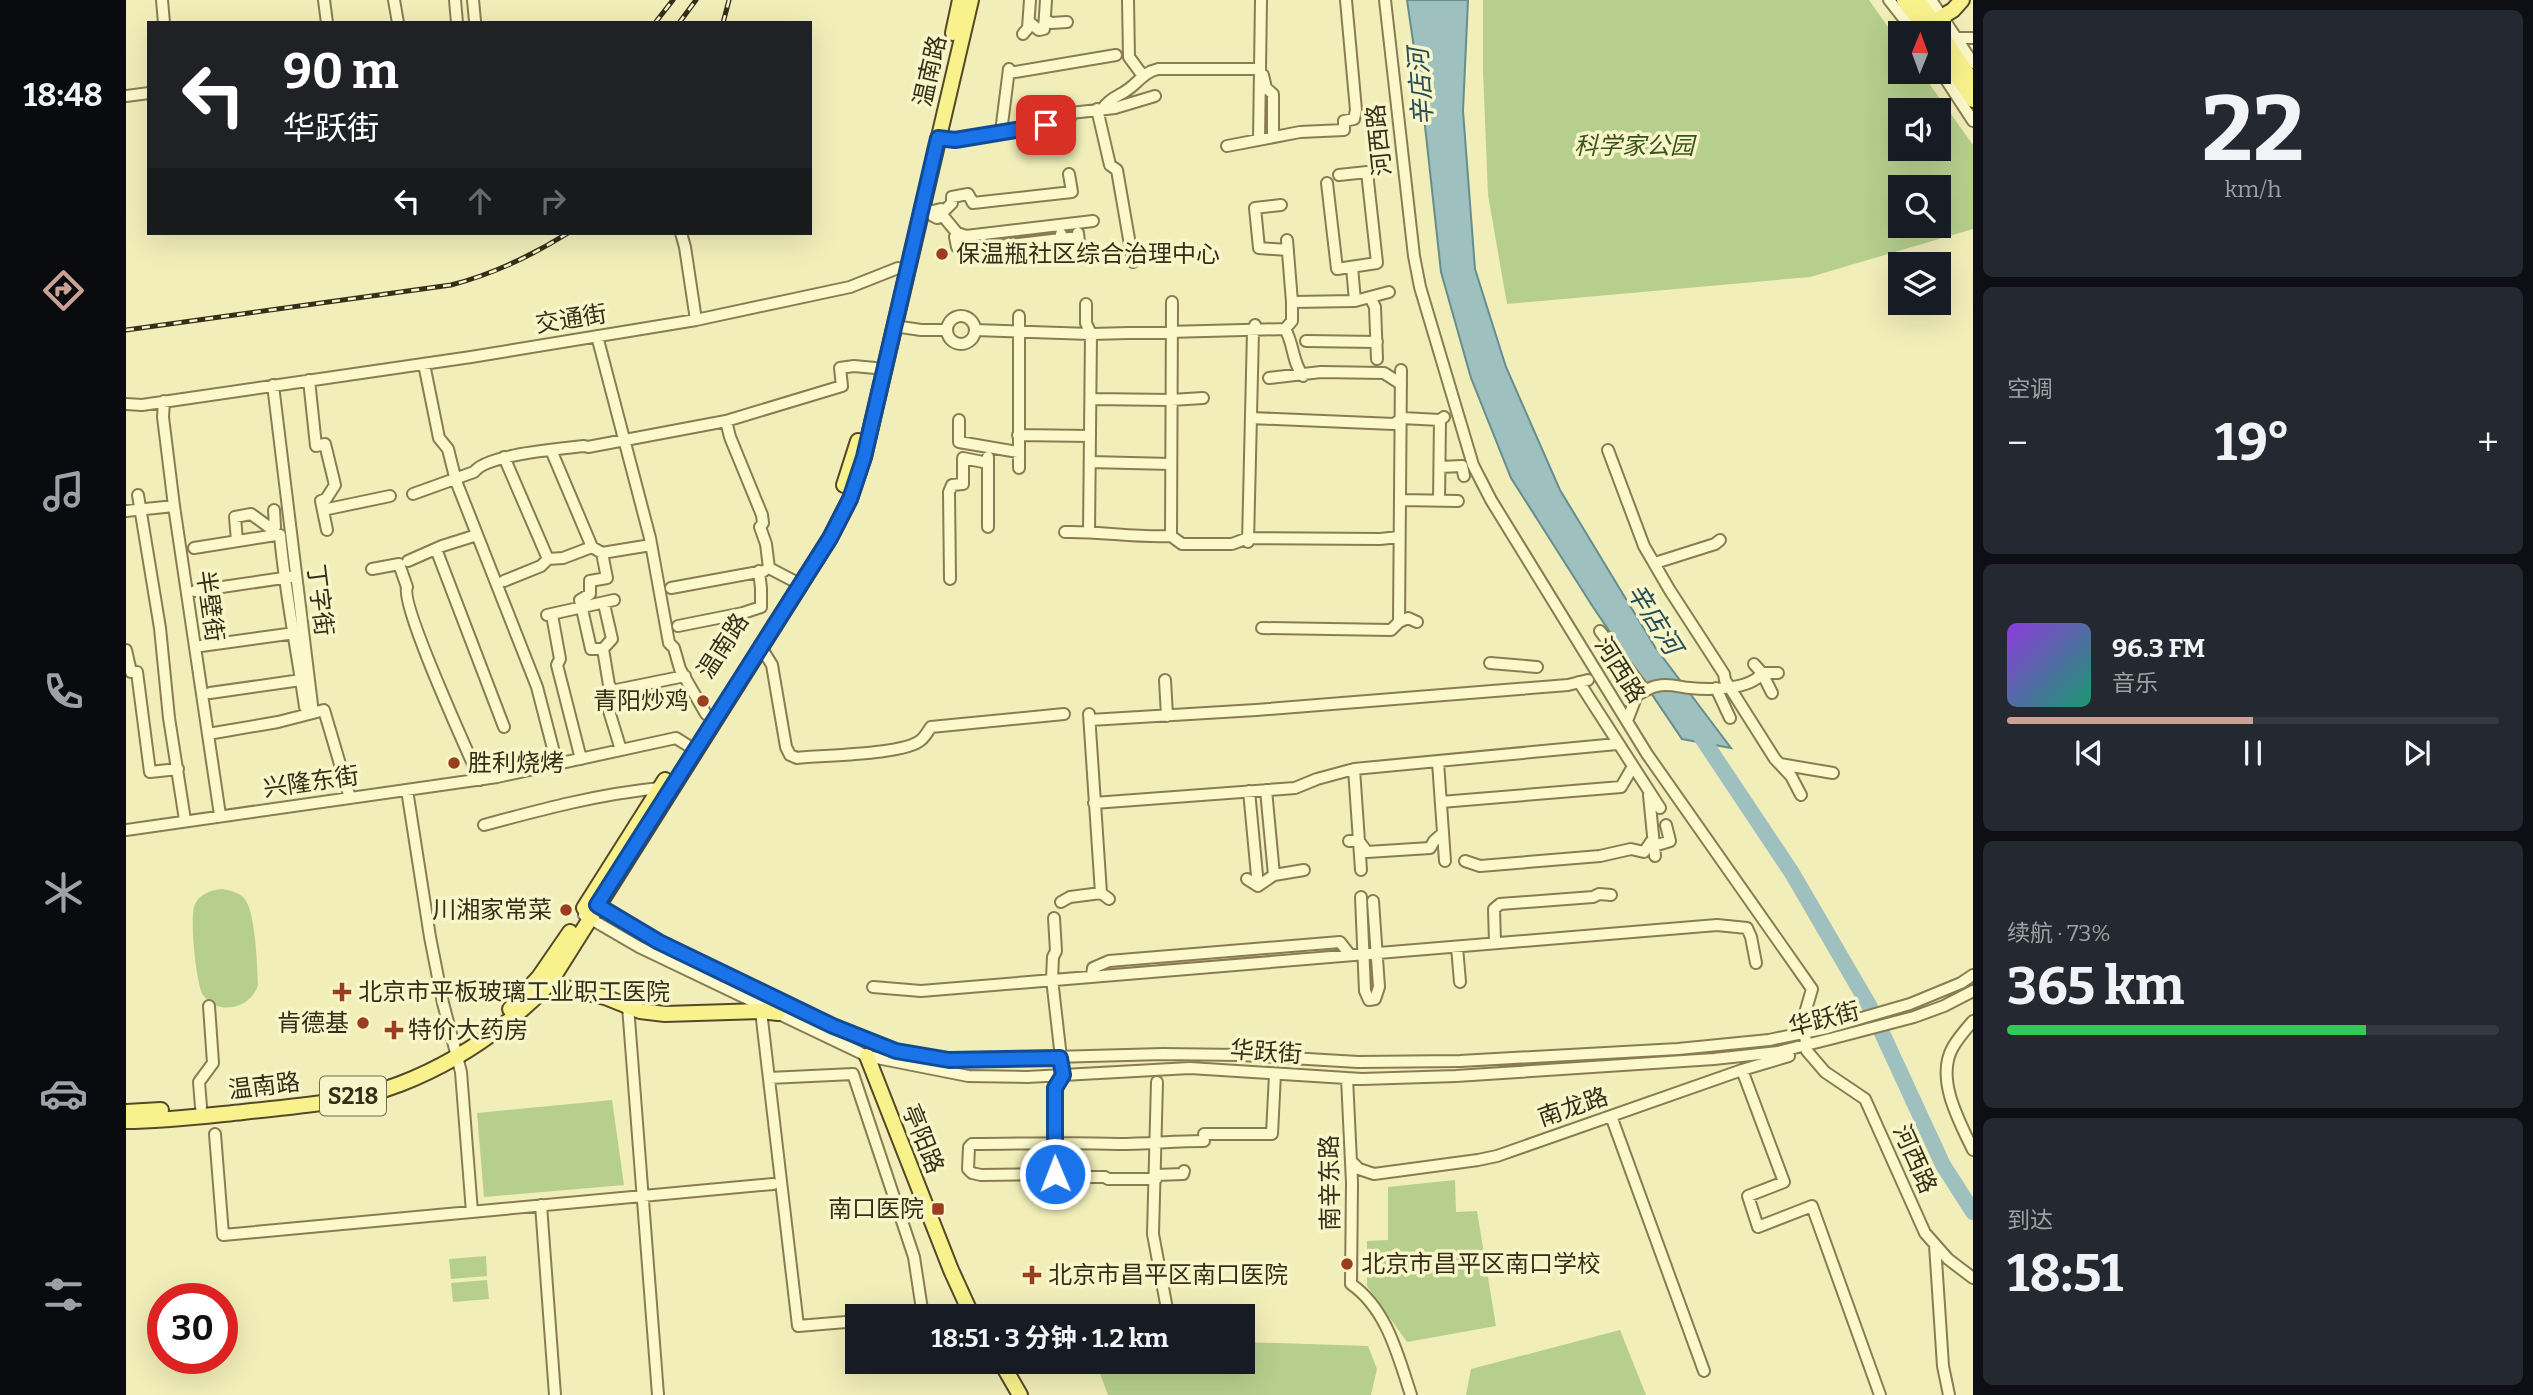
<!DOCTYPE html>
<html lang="zh">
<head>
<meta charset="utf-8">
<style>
  :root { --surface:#171b24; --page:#242831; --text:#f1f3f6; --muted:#9ea1a6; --line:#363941; --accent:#caa195 }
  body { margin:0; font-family:Bitter,"Noto Sans SC",serif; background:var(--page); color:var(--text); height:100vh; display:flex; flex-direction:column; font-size:26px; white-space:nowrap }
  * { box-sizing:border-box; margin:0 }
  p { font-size:23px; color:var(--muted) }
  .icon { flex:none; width:38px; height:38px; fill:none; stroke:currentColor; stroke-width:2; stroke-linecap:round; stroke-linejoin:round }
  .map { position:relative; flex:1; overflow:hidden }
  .details { display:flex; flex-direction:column; gap:10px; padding:10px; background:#0d0f14; width:560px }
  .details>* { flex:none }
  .guide { position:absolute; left:21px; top:21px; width:665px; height:214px; border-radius:0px; box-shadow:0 7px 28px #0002; background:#202124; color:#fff; overflow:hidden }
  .needle { width:46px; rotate:1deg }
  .buttons { position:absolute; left:1762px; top:21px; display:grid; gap:14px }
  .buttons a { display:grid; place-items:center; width:63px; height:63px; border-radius:0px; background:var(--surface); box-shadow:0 7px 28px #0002; font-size:35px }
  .speed { position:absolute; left:21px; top:1283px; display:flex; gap:14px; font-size:35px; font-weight:700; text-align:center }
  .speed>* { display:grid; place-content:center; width:91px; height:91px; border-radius:50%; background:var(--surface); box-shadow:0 7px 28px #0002; line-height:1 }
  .speed .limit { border:10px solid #d22; background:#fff; color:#111 }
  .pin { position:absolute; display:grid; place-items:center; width:60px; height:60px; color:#fff; margin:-30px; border-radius:14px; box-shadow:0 4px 10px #0006 }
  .me { position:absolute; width:77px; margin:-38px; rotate:359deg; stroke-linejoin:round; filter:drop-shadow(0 0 5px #0008) }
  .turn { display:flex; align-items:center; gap:24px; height:147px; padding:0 21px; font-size:32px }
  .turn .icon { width:91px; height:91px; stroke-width:2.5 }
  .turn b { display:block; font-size:49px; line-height:60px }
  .lanes { display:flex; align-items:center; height:66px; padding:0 21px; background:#0003; justify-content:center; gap:35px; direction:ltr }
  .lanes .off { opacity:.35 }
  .big { font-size:52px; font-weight:700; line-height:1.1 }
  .details .tile { flex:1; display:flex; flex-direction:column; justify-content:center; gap:10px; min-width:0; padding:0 24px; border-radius:10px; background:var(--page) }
  .details .dial { align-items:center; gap:0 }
  .dial b { font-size:91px; line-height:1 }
  .song { display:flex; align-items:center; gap:21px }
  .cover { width:84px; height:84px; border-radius:10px; background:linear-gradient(135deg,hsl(270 70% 55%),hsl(160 70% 35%)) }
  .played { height:7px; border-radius:4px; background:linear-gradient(90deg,var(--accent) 50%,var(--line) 50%) }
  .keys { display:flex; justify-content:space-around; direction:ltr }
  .heat { display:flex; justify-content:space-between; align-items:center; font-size:38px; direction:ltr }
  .charge { height:10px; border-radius:5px; background:linear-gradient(90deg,#34c759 73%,var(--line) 0) }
  .trip { position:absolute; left:719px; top:1304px; width:410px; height:70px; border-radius:0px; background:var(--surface); box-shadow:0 7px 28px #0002; font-weight:700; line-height:70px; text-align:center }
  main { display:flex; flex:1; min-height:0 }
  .tabs { display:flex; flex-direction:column; width:126px; justify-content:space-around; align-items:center; background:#090b0e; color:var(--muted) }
  .tabs .icon { width:49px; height:49px }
  .tabs .on { color:var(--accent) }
  .tabs b { font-size:32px; color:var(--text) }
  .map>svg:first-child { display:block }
  .green { fill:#b6cf8d; fill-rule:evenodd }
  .water { fill:#9ec0bf; stroke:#668e8e; stroke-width:2 }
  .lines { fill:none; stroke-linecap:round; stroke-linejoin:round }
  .river { stroke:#9ec0bf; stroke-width:16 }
  .minor-casing { stroke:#887c53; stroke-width:14 }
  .major-casing { stroke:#544828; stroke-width:18 }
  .minor { stroke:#fbf9cc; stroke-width:10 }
  .major { stroke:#f9f28c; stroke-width:14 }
  .rail-casing { stroke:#352e19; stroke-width:5 }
  .rail { stroke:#f8f6c9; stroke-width:2.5; stroke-dasharray:8; stroke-linecap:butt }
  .route-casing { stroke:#114b97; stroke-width:18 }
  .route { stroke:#1a73e8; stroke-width:12 }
  .poi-dot { fill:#9b3d1f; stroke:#f8f6c9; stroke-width:2.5 }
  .labels { text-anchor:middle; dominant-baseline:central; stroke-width:7; stroke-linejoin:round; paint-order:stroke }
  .shield { fill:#f8f6c9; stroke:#706a4e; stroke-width:2 }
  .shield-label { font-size:23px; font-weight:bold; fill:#352e19 }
  .street-label { font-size:24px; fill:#352e19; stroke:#f8f6c9 }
  .park-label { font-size:24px; font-style:italic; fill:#39531e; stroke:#f8f6c9 }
  .poi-label { font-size:24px; fill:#352e19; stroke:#f8f6c9; text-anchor:start }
  .water-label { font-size:26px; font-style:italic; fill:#274e57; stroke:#f8f6c9 }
</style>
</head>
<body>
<main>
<nav class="tabs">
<b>18:48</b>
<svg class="icon on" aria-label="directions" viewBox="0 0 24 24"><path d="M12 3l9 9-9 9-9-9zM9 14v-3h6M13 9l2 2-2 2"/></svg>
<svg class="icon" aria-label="music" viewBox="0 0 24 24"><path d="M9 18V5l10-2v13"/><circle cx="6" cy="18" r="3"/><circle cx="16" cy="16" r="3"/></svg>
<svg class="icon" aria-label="phone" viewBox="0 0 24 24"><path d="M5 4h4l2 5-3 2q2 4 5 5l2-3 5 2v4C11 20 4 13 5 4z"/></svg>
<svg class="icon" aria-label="climate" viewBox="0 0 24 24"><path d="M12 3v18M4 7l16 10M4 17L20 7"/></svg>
<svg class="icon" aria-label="car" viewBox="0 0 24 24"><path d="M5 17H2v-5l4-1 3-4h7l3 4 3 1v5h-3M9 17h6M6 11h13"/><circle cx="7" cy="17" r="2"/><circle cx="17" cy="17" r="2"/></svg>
<svg class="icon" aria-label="filters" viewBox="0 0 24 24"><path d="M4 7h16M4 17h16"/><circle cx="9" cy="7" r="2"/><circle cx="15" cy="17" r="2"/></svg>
</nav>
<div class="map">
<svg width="1847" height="1395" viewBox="0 0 1847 1395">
  <rect width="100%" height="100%" fill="#f1eeb9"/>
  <path class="green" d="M1357,0H1743L1774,44V72H1795L1847,145V229L1684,277L1381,304L1362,195L1357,71ZM1774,110H1813V149H1774ZM1774,187H1813V226H1774Z
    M96,889C103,890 111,892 117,897C130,909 131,966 132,985C125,1008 92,1017 77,995C70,984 63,915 69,904C74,894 85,890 96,889Z
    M486,1100L498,1185L358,1197L351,1113Z
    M1329,1180L1330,1212L1351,1211L1370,1326L1281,1342L1241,1286V1241L1262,1240V1187Z
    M360,1256L361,1276L325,1279L323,1259Z
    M361,1280L363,1299L327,1302L325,1283Z
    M1494,1330L1520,1395H1340L1345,1369Z
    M1117,1342L1242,1346L1251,1369L1245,1395H982L973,1371L980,1362H1116Z"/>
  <path class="water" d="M1281,0H1342L1337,111L1349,269L1380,367L1434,490L1529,647L1605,748L1556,739L1467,607L1385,478L1345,378L1315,272L1298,117Z"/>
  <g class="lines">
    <path class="river" d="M1568,726L1666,873L1744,1007L1817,1165L1847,1212"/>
    <g class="minor-casing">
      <path id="minor" d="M36,0L38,23
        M198,0L201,23
        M268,0L272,23
        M329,0L331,23
        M347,0L349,21
        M1002,0L1003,57L1017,76
        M1259,0L1288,256L1294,287L1347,465L1365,500L1521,754L1686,989L1677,1020L1681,1051L1699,1072L1739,1099L1799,1233L1822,1259L1847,1278
        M1763,0L1789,33
        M1805,0L1847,63
        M920,20L925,23L941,22
        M903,22L913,30L918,29L920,0
        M897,34L902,28L904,0
        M1831,38H1847
        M1813,69L1847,121
        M883,73L990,55
        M1137,75L1140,88L1147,94V137
        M0,96L23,93
        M977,108C987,95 993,97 1004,88C1014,80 1019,72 1032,69H1134
        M971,109L984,165L991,170L1007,262
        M875,132L883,69
        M812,138L829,140L943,121L945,113L989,108L1029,96
        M1133,140L1135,0
        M1101,146L1174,132L1218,130V121L1228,119L1230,110L1220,0
        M1201,183L1211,269L1251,263L1241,172L1213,175
        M1155,205L1129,208L1133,248L1162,250
        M795,208L807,211L815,209L817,216L811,218L807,216V211
        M817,212L826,203V197L842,194L847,203L946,192L943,174
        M817,216L831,233L840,236L967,221
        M555,233L559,247L570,320
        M935,234L938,255L954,253L952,233
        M840,236L842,250L952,237
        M1161,240L1166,302
        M831,247L829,237L831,233
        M1226,267L1229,301
        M1244,297L1249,307L1251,359
        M960,304V323L965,334L963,532
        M821 330a14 14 0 1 1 28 0a14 14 0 1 1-28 0Z
        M768,326L795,330H820
        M1159,329L1166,321V302L1229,301L1263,292
        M849,330L965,334L1159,329C1168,344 1166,362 1177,376
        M471,336L524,538L543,643L548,648L554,669L580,714
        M1180,341L1251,342
        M298,364L313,438L322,449L330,481L411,687L431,764
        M1143,378L1195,372L1258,373L1275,384
        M183,380L190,446L199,444L209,485L200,499L195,501L201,530
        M965,399L1045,400L1077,398
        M38,401L37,417L48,506L94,815
        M0,404L16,405L345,357L570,320L724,287L772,268L781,270
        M1125,418L1268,424L1276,418L1314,420
        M833,420V442L892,452
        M600,421L604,437L636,515L637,523L634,527L640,544L643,568L666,580
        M892,435L964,436
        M425,450L466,547
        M1482,450L1518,546L1543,589L1598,674L1599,680L1649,759L1665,776L1675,795
        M378,457L422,559
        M964,462L1045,464
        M1314,467L1336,466L1338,476
        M893,468V316
        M287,494L348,472C361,454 435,449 458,446L462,447L600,421L716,386L714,368L728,366L749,368
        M12,495L34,628L43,718L59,820
        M1274,500L1332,501
        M1313,501L1314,420L1318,417
        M197,510L264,496
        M0,511L48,506
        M862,527V457
        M147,530L149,527L148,510
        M939,532C974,531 1010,538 1045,536L1056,544H1106L1122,538L1254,539L1273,537
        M1045,536L1046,302
        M111,541L109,517L125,514L147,530L150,535H154C159,592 171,650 179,707
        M1122,542L1127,331L1129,325
        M68,548L150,535
        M310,549L378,727
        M476,553L481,578L464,581V594L454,600L465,649H477
        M282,561L316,546L351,535
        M1529,563L1589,544L1594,540
        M246,569L273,564L281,587C274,605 342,752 354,780
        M824,579L823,492L826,485L837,484V458L862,463
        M378,581L415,566L422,559L437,558L466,547L476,553L525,545
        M545,588L638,571
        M69,591L164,577
        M478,604L486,639L477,649L483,685L488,692
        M421,615L488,600
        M426,615L434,659L431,665L455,759
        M1273,622L1275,370
        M552,626L617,613L635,607V588L633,571
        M1136,628L1265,630L1273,622L1282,618L1291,622
        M1474,631L1519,691
        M75,646L169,633
        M635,647L646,665L660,747L664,755L671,758C696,755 778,755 795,740C799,737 802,731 805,727L938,714
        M0,650L5,672H11L24,772L52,769
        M1364,663L1411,667
        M1628,664L1636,673L1646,693
        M1039,680L1041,716
        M1453,682L1534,808
        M1590,688L1604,718
        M84,693L175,680
        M187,713L198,710L224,798
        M963,714L975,893
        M964,720L1130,710L1442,685L1462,680
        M1501,721L1511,695C1517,692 1524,687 1531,686C1543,683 1553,687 1564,688C1582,690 1625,690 1636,673H1652
        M82,734L152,722L187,713L147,385
        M495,750L480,701L490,690L559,676
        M1312,762L1319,861
        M1654,764L1707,773
        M1228,769L1235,870
        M281,790L304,937L317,1003L335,1072L346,1212
        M1140,790L1148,875
        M1123,791L1132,886
        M1523,795L1529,856
        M1315,802L1495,787L1506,768
        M968,803L1169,788L1191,779L1228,769L1491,744
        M358,825C417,809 473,794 534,788
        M0,830L371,777L550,738L569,750
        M1223,841H1233L1241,852L1304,848L1308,841L1317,833
        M1528,846L1544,841L1540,825
        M1339,861L1354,866L1474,856L1505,849L1518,852L1527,839
        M1121,879L1132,886L1148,875L1178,870
        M1235,897L1239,991L1243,1000L1249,999L1253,987L1247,901
        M935,902L944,897L975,893L983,899
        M468,904L533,942L707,1026L770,1051L823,1060L1037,1054L1116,1055L1232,1062L1334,1061L1552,1049L1643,1040L1701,1028L1784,1004L1835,983L1847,975
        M458,915L513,947L741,1056L842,1076L901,1077L1064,1068L1236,1079L1330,1076L1588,1059L1652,1052L1708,1038L1788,1017L1818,1006L1847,991
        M928,918L930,951L927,957L926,979L937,1075L929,1088V1174
        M1369,943L1368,909L1374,904L1467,897L1473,894L1485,895
        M1331,947L1334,982
        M966,976L967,968L983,961L1214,942L1224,955
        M747,987L795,991L1591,925L1621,928L1625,937L1630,963
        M502,1006L532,1395
        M635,1011L672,1326L732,1321
        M1847,1021C1840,1029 1832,1038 1827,1047C1809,1078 1833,1121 1847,1150
        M1616,1070L1658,1182L1622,1196L1632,1227L1686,1206L1754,1395
        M643,1078L727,1074L788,1257L797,1316
        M1221,1078L1226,1183L1225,1284C1261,1309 1272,1356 1285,1395
        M1031,1082L1027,1234L1041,1309
        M75,1107L73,1082L87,1063L83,1006
        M1485,1116L1578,1371
        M89,1134L97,1235L647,1184
        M1078,1134H1146L1149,1074
        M1226,1162L1233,1169L1248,1174L1352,1160L1371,1156L1616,1070L1663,1056
        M1030,1175L1057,1174L1058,1171
        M1030,1179H982L979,1177H933L929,1174L855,1175L846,1173L842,1169L843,1147L846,1144C895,1144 943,1142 992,1144C1021,1144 1049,1141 1078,1141
        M415,1205L429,1395
        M1809,1245L1817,1366L1823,1395"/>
    </g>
    <g class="major-casing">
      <path id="major" d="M1778,0L1802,32
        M1792,0L1847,82
        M827,33L834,0
        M1789,33L1827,10L1836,0
        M1813,48L1847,100
        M718,485L732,441
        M458,908L539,780
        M417,980L423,984L479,997L514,1011L539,1014L635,1011L652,1013
        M384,1009L413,977L444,932
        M741,1056L825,1270L846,1316
        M0,1112L35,1110
        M0,1121C39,1121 78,1116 117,1112C168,1106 225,1103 274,1084C331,1062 380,1028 423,984L704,538L724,499L738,457L845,0
        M875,1362L894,1395"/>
    </g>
    <use href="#minor" class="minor"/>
    <use href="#major" class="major"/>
    <g class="rail-casing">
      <path id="rail" d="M529,23L547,0
        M553,23L570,0
        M597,23L603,0
        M0,330L325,285C368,274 405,256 442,233"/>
    </g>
    <use href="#rail" class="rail"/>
  </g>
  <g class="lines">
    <g class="route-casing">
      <path id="route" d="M920,125L829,140L812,138L738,457L724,499L704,538L471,905L533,942L707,1026L770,1051L823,1060L934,1058L937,1075L929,1088V1174"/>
    </g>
    <use href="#route" class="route"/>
  </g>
  <g class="poi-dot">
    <circle cx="816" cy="254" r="7"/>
    <circle cx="577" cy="701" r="7"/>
    <circle cx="328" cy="763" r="7"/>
    <circle cx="440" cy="910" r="7"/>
    <path d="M212.5 981.5h7v7h7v7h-7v7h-7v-7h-7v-7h7z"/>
    <circle cx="237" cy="1023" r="7"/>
    <path d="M264.5 1019.5h7v7h7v7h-7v7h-7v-7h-7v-7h7z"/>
    <rect x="805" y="1202" width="14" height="14" rx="3.5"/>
    <circle cx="1221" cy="1264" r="7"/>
    <path d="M902.5 1264.5h7v7h7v7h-7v7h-7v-7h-7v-7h7z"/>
  </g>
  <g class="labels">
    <rect class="shield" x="194" y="1076.5" width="66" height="39" rx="5"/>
    <g class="shield-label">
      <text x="227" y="1096">S218</text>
    </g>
    <g class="street-label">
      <text transform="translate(804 71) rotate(-77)">温南路</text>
      <text transform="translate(1253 140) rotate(-96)">河西路</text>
      <text transform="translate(445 319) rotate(-9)">交通街</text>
      <text transform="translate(194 600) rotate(83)">丁字街</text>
      <text transform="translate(84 606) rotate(82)">半壁街</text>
      <text transform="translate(597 646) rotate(-57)">温南路</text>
      <text transform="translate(1494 670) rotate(58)">河西路</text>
      <text transform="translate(185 782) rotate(-8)">兴隆东街</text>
      <text transform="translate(1698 1019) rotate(-14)">华跃街</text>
      <text transform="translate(1140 1052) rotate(4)">华跃街</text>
      <text transform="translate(138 1086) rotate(-7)">温南路</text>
      <text transform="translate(1447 1107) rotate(-19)">南龙路</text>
      <text transform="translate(797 1139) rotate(68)">亭阳路</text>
      <text transform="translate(1789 1159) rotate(66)">河西路</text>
      <text transform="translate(1204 1183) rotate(-91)">南辛东路</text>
    </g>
    <g class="park-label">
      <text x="1508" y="146">科学家公园</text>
    </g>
    <g class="poi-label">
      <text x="830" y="254">保温瓶社区综合治理中心</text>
      <text x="563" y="701" text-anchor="end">青阳炒鸡</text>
      <text x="342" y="763">胜利烧烤</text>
      <text x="426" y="910" text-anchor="end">川湘家常菜</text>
      <text x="232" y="992">北京市平板玻璃工业职工医院</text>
      <text x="223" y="1023" text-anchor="end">肯德基</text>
      <text x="282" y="1030">特价大药房</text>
      <text x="798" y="1209" text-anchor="end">南口医院</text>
      <text x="1235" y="1264">北京市昌平区南口学校</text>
      <text x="922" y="1275">北京市昌平区南口医院</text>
    </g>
    <g class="water-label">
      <text transform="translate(1295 87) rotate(-94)">辛店河</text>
      <text transform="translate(1528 619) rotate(58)">辛店河</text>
    </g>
  </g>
</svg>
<div class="buttons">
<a><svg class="needle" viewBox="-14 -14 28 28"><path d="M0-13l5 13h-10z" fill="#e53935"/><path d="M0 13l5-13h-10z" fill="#9ea1a6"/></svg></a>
<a><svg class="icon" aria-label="sound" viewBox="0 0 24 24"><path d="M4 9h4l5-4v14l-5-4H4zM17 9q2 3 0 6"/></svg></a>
<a><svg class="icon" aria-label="search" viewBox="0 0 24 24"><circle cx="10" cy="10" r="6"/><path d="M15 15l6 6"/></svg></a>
<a><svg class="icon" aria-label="layers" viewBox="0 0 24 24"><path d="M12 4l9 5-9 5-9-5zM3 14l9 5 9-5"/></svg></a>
</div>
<div class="speed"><div class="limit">30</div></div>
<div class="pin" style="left:920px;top:125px;background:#d93025"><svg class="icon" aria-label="arrive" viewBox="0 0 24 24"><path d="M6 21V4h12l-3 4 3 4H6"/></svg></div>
<svg class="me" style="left:929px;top:1174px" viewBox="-20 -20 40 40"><circle r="17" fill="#1a73e8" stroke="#fff" stroke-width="3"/><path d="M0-11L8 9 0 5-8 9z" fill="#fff"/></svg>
<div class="trip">18:51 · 3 分钟 · 1.2 km</div>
<div class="guide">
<div class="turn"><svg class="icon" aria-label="left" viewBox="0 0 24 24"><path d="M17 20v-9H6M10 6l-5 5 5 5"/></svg><div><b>90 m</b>华跃街</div></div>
<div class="lanes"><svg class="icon" aria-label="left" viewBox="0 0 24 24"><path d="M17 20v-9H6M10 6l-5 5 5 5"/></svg><svg class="icon off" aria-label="ahead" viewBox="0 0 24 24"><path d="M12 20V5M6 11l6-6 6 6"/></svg><svg class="icon off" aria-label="right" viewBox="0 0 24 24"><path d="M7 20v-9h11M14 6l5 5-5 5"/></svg></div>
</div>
</div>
<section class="details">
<div class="tile dial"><b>22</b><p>km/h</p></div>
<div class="tile"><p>空调</p>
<div class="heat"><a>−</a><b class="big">19°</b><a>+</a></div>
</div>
<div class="tile">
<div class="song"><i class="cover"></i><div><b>96.3 FM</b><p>音乐</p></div></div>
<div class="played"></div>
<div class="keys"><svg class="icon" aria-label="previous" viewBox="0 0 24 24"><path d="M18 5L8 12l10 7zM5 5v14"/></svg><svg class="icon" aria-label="pause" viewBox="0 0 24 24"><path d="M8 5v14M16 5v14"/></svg><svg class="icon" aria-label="next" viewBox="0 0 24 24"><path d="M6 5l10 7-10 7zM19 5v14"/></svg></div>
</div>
<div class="tile"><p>续航 · 73%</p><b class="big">365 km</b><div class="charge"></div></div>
<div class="tile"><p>到达</p><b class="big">18:51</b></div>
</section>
</main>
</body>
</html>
